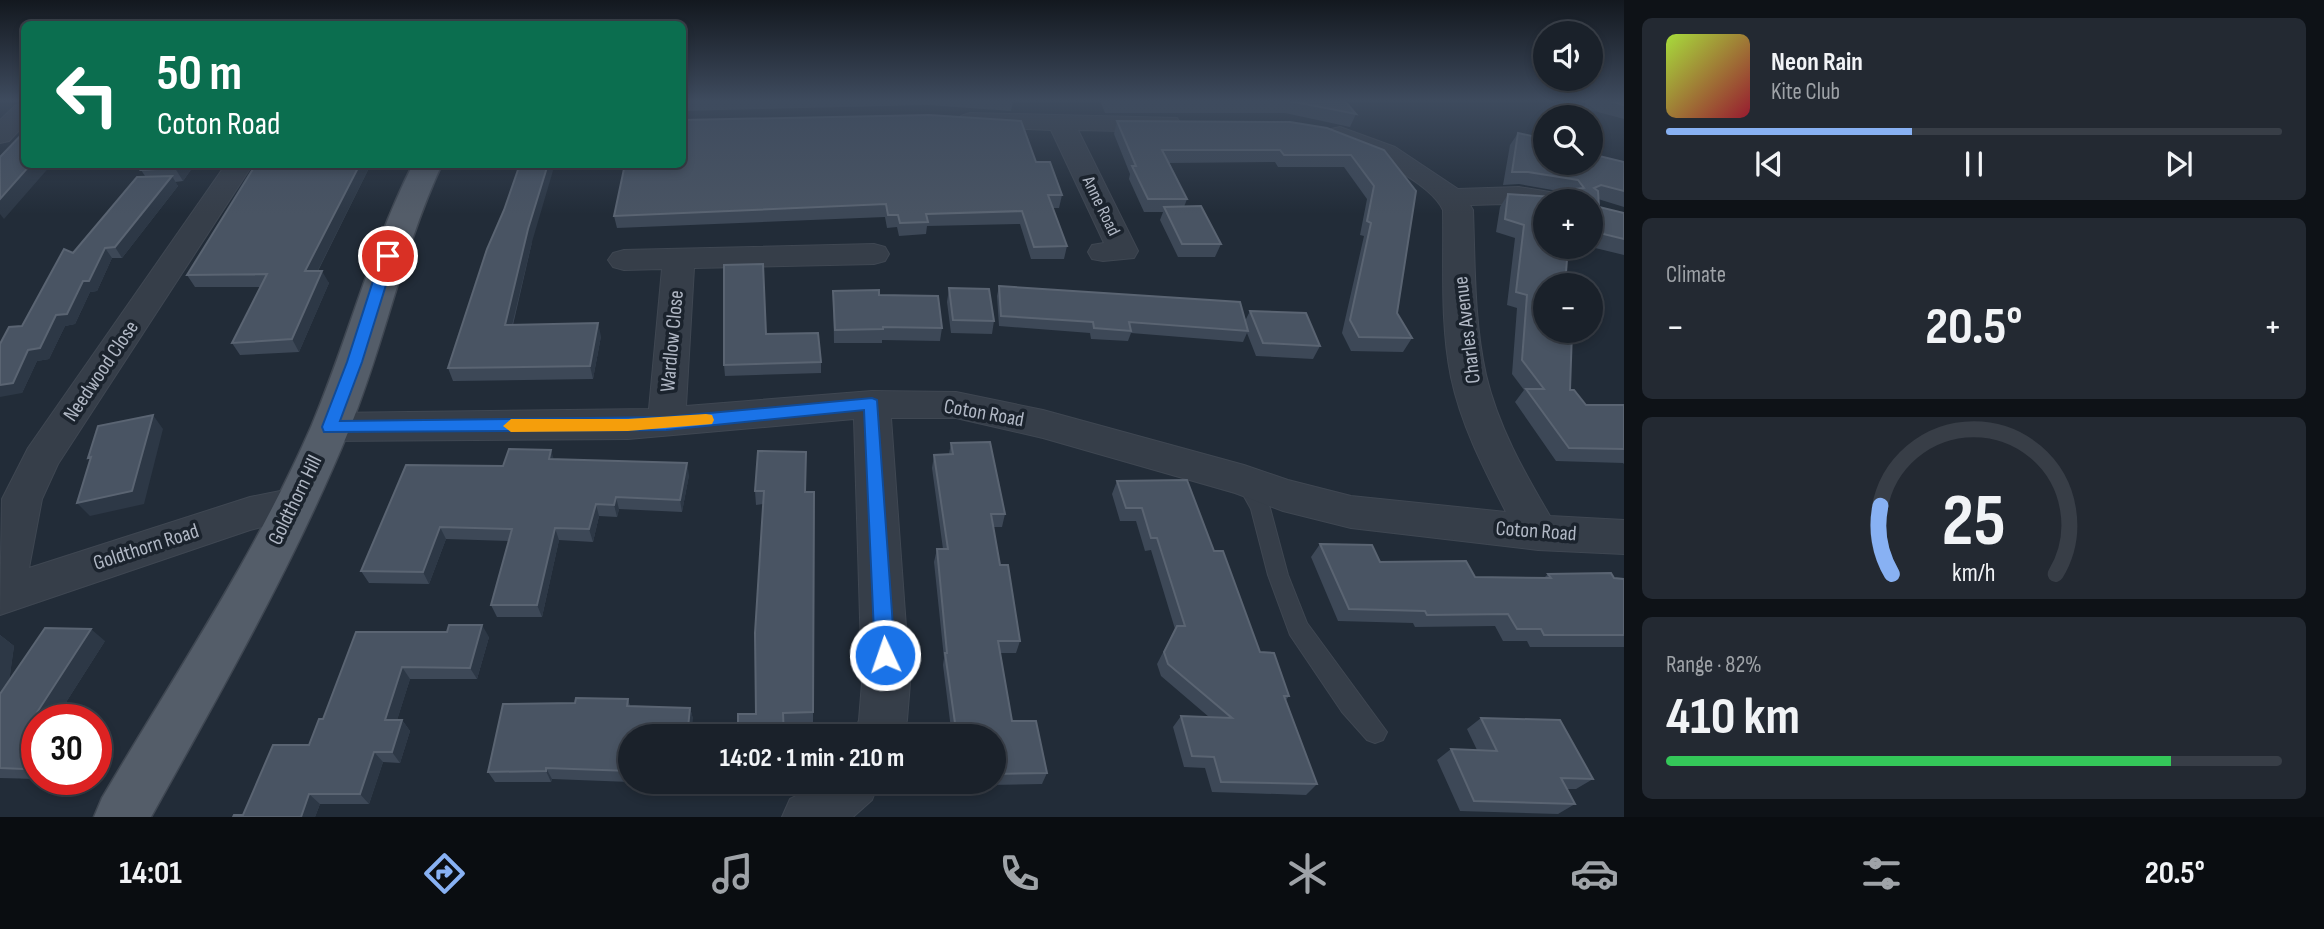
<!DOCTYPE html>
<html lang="en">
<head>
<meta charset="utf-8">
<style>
  :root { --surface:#1a212a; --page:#232932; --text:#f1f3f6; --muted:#9fa3a8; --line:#383e47; --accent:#88b1f3 }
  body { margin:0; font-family:"Sofia Sans Condensed",sans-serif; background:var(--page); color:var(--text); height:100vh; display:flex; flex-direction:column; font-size:26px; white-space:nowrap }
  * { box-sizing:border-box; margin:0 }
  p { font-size:23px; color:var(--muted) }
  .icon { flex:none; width:38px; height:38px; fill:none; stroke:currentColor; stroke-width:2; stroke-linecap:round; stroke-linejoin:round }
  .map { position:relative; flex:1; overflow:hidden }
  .side { display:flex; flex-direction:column; gap:18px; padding:18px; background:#0e1217; width:700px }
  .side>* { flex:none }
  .banner { position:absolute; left:21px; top:21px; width:665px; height:147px; border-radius:10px; box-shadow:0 4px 10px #0003,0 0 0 2px var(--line); background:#0b6e4f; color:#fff; overflow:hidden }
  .fabs { position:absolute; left:1533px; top:21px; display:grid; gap:14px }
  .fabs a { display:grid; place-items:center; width:70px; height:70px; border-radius:50%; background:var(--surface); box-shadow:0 4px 10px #0003,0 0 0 2px var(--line); font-size:35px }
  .speed { position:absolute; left:21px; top:704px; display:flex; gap:14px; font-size:35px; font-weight:700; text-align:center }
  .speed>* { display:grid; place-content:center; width:91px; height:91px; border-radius:50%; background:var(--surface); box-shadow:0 4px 10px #0003,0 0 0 2px var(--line); line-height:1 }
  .speed .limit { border:10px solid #d22; background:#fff; color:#111 }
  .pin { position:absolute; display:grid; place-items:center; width:60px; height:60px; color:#fff; margin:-30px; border:4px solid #fff; border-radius:50%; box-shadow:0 2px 7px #0007 }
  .me { position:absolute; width:77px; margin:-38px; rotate:357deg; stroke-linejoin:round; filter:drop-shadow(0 0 5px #0008) }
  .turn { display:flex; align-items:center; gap:24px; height:147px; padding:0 21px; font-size:32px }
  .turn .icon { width:91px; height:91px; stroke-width:2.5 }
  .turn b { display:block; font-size:49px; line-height:60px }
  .big { font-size:52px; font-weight:700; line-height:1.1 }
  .side .card { flex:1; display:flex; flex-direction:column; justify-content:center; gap:10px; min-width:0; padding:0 24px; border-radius:10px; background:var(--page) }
  .side .dial { align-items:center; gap:0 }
  .dial svg { height:182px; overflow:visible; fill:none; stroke:var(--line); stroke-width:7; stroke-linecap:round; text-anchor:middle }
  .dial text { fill:var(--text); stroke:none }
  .song { display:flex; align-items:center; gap:21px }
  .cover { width:84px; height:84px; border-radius:10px; background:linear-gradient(135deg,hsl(80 70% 55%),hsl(350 70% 35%)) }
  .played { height:7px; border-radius:4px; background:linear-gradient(90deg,var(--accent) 40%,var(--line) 40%) }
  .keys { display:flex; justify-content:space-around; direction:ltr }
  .heat { display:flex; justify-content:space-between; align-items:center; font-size:38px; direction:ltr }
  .charge { height:10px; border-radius:5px; background:linear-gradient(90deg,#34c759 82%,var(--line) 0) }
  .trip { position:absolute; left:618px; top:724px; width:388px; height:70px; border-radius:35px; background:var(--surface); box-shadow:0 4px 10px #0003,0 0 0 2px var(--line); font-weight:700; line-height:70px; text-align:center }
  .tabs { display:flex; height:112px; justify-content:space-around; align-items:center; background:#0a0d11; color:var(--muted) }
  .tabs .icon { width:49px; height:49px }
  .tabs .active { color:var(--accent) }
  .tabs b { font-size:32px; color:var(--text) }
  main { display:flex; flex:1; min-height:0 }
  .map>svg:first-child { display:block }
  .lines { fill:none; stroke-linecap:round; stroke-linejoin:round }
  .service-casing { stroke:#3f4752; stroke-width:2 }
  .minor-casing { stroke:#3f4752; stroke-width:2 }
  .primary-casing { stroke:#3f4752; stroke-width:3 }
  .service { fill:#363e49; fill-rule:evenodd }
  .minor { fill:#363e49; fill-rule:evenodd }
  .primary { fill:#545d69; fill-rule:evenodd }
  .wall { fill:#3d4857 }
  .shaded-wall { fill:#2d3846 }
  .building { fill:#495463; stroke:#5a6472; stroke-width:2 }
  .route { fill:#1a73e8; stroke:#114b97; stroke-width:2 }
  .slow { fill:#f59e0b }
  .labels { text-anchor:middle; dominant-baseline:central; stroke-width:7; stroke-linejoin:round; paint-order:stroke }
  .far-street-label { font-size:18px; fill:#b1b8c5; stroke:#1b232d }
  .street-label { font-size:21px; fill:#b1b8c5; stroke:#1b232d }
</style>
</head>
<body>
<main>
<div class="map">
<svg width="1624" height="817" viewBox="0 0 1624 817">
  <rect width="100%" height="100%" fill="#222c38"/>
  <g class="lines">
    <g class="service-casing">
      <path id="service" d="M1244,473L1251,475L1270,508L1288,575L1307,623L1387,732L1383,740L1375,743L1367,740L1342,712L1290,635L1268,575L1251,509L1235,480L1237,475Z"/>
    </g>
    <g class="minor-casing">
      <path id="minor" d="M24,103V125L9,141L0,143V120L15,106Z
        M970,113L1177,118L1181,124L1177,130L1168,132L1078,130L1138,251L1134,258L1103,261L1092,259L1088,252L1092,245L1104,243L1051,130L961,126L957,121L961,116Z
        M1340,127L1395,147L1458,189L1519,187L1568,195L1572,201H1545V207L1505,204L1470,205L1473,210C1475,265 1474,321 1486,375C1498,426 1524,472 1550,516L1624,520V554L1538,550L1351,528L1283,511L1235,493L1043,438L956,418H891L910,683L907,720L903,737H853L859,720L862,683L854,419L628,439L330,441L317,437L311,427L317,417L330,413L649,409L662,269L624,270L613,267L608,260L613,253L624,250L874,244L885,247L889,254L885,261L874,264L694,268L686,406L872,391L956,392L1043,410L1244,465L1288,480L1351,496L1506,512C1484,469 1461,425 1451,377C1440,323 1444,265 1443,210C1430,181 1361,150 1331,141L1327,135L1331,129Z
        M226,164H253L58,464L42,499L29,568L250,497L295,488L309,493L315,504L309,515L250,530L0,615L2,499L28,448Z
        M814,782H879L872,800L853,817H782L790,799L800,794Z"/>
    </g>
    <g class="primary-casing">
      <path id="primary" d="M413,164H442C402,250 385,343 349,430C294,564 221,691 151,817H94L102,798C174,676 254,557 311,427C348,340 370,249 413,164Z"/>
    </g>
    <use href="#service" class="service"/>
    <use href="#minor" class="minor"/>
    <use href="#primary" class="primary"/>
  </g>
  <path class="wall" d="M682,100H1013L1011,111L928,105L682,111Z
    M1100,100H1344L1356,114L1350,127L1285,113H1105Z
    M1577,100H1624V119L1583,108L1586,103Z
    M1117,121L1384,150L1397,313L1412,338L1403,352L1351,351L1342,333L1364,236L1360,235L1367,199L1344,167H1278L1275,162L1168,163L1187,199L1184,207L1221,244L1215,257H1178L1160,220L1163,212H1144L1129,179L1130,174L1114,134Z
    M1518,133L1545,163L1624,162V207L1598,199L1599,207L1624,213V255L1591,247V201H1545V285L1570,390L1586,405H1624V464L1623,463L1556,461L1515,402L1524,390L1512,374L1517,308L1507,305L1515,238L1496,232L1500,207L1508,194L1553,197L1558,191L1519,184L1503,185L1510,145Z
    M1036,162L1062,195L1059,208H1053L1067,246L1064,259H1031L1020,224L927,226L926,234L899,236L897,227L887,228L885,217L617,228L614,216Z
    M195,164L183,181L175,182L178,186L122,258H112L97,291L90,292L75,324L65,326L49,359L37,361L22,393V326L73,253L145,176L141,170Z
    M371,164L318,271L329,283L299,352L240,355L232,343L260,287H195L187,275Z
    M532,242L513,325L601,336L593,379L453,381L448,368Z
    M999,286L1245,321L1250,311L1320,346L1313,359L1256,356L1247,333L1243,342L1131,333L1128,341L1091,339L1090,333L999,326L997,296Z
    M949,288L994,321L992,334L951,333L947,302Z
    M833,291L879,295L942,328L940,341L882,340V343H834Z
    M766,334L821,362V373L725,376L724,365Z
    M951,443L1005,514L1002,527H993L1000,565L1020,641L1016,653H1000L1012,721L1047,773L1042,784L987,785V782H994V737H952L943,665L944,658L934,562L937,549H943L932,468L934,455L949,454Z
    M554,459L689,475L682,512L619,509L617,517L599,516L593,542L559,540L542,617H497L491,605L509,541L446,539L429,584L369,583L361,571L503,466Z
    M1117,481L1214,551L1260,652L1289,696L1286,700L1317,784L1306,795L1212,792L1205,768L1184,767L1173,727L1181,716L1209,717L1161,676L1157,664L1175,629L1151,550L1145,551L1136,521H1120L1112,494Z
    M755,491L814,492L813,724H784L756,714L763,504L756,505Z
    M1320,544L1380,562L1475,577L1544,578L1548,574L1624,579V647H1530L1527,641H1503L1495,626L1415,627L1413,623L1338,621L1311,557Z
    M447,632L489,637L477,679H410L397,720H402L410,731L400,763L383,762L369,804H320L315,817H233L243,815L309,745L323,719Z
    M0,635L14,646L9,681L105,641L56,718L57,719H37V779H41L0,778Z
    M628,699L630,706L690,708L693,719L630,737V782L552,779L551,782H495L488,772L575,703Z
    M1481,718L1593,779L1576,789H1567L1575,804L1558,814L1460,811L1437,760L1451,749L1477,750L1467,729Z
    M643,782H685V784Z"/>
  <path class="shaded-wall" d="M31,164H52L4,219L0,214V199Z
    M178,164H195L183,181L175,168Z
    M360,164H371L311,284L305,271Z
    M548,164H555L532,242L509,338L505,325L528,229Z
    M172,176L178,186L122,258L115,247Z
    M105,248L112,258L97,291L90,292L75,324L65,326L49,359L37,361L22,393L0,397V385L83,281Z
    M322,271L329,283L299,352L292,339Z
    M598,323L601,336L593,379L590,366Z
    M153,415L163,429L144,504L90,516L77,503Z
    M551,450L555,463L549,459Z
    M687,463L689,475L682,512L680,500Z
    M616,497L619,509L617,517L614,505Z
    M596,504L599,516L593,542L589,529Z
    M440,527L446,539L429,584L423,572Z
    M555,528L559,540L542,617L537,605Z
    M482,625L489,637L477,679L470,668Z
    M91,629L105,641L56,718L57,719L37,720L34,717Z
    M0,635L14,646L3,726L0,724Z
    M402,667L410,679L394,730L385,720Z
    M690,708L693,719L691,737H687Z
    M402,720L410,731L400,763L392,752Z
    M37,749V777L24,769Z
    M374,752L383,762L369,804L360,794Z
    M546,768L552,779L551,782L546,771Z
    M309,794L320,804L315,817H301Z"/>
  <path class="building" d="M1109,100H1344L1356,114L1290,101Z
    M1606,100H1624V105Z
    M929,115L1021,121L1036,162H1050L1062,195H1048L1067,246L1034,247L1022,211L926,214L928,222L900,223L898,215H888L886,204L614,216L625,164H682V120Z
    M1117,121L1290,122L1327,128L1384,150L1416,191L1397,313L1412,338L1359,337L1350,320L1371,223L1367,221L1374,186L1351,155H1284L1280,150H1162L1187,199H1148L1132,166H1136Z
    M24,132V164H31L0,199V157Z
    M1518,133L1545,139V163H1591V154L1624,162V191L1601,185L1594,188L1598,191L1599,207L1624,213V239L1591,231V201H1545V247H1568L1565,285H1545V331H1572L1570,390H1574L1586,405H1624V449L1569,448L1526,389H1544L1522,360L1527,295L1516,292L1524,225L1505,219L1508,194L1554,197L1557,191L1584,188L1578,180L1528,172H1512Z
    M145,164H178L175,168L141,170Z
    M256,164H360L305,271H322L292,339L232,343L267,274L187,275Z
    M520,164H548L528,229L505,325L598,323L590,366L448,368L487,249L504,210Z
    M172,176L115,247L105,248L89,281H83L67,314L56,315L40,348L28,350L13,383L0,385V344L9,327L22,326L64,249L73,253L137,177Z
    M1201,206L1221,244H1182L1164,207Z
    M763,264L766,334L818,333L821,362L724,365V265Z
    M999,286L1240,302L1248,331L1129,322L1131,331L1094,328L1093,322L1001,316Z
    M949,288L989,289L994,321L953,320Z
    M879,290V295L938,296L942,328L883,327V329L835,330L833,291Z
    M1250,311L1306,313L1320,346L1263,343Z
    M153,415L132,491L77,503L91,457L88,458L98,426Z
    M990,442L1005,514H991L1000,565H1008L1020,641H998L1012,721H1036L1047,773L994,774V737H957L945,653H947L937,549H948L934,455L953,454L951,443Z
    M509,449L551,450L549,459L687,463L680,500L616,497L614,505L596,504L589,529L555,528L537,605H491L512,529L440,527L423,572L361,571L406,465L503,466Z
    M758,451L806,452L805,492H814L813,712L783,713L784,737H738V714H756L755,633L764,491H755Z
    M1187,480L1214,551H1223L1260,652L1274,653L1289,696H1284L1317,784L1221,782L1214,757L1192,756L1181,716L1232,718L1168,664L1164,652L1177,626H1185L1157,538H1151L1142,508H1126L1117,481Z
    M1320,544L1372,545L1380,562L1466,561L1475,577L1551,578L1548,574L1611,573L1614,578L1624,579V635H1544L1541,629H1517L1508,614L1427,615L1425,611L1349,609Z
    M449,625H482L470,668L402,667L385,720H402L392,752H374L360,794H309L301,817H233L234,815H243L273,745H309L319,719H323L356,632H447Z
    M45,628L91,629L34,717L56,718L55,719H37V749L24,769L0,768V694Z
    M576,698L628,699L627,706L690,708L687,737H630V771L546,768V771L488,772L503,704L575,703Z
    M1481,718L1560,720L1593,779L1561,778L1575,804L1474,801L1451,749L1497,751Z"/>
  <linearGradient id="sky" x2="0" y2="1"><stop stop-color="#13181f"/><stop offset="0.47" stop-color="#3e4b5e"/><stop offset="1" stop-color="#3e4b5e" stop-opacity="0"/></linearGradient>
  <rect width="1624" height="214" fill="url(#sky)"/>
  <path class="route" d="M388,252L395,256L362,362L340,421L666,417L872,398L877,400L895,655L892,662L885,665L878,662L875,655L864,410L666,430L324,432L322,427L347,362L381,256Z"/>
  <path class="slow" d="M706,414L712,415L714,420L712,424L628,431L511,432L503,426L511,419H628Z"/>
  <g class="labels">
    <g class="far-street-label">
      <text transform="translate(1101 206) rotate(64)">Anne Road</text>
    </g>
    <g class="street-label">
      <text transform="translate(1467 330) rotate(-97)">Charles Avenue</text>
      <text transform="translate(672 341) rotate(-85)">Wardlow Close</text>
      <text transform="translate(101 371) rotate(-56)">Needwood Close</text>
      <text transform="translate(984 413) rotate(10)">Coton Road</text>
      <text transform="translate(295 500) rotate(-64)">Goldthorn Hill</text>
      <text transform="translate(1536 531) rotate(4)">Coton Road</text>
      <text transform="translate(146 547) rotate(-18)">Goldthorn Road</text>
    </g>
  </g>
</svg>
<div class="fabs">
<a><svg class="icon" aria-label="sound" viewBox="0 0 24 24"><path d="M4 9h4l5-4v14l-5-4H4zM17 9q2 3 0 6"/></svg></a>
<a><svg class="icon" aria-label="search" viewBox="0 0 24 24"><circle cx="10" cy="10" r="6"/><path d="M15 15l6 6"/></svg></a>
<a>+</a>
<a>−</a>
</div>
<div class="speed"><div class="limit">30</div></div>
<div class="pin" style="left:388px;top:256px;background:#d93025"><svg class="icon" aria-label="arrive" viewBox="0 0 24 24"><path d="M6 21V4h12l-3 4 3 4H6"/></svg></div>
<svg class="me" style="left:885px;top:655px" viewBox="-20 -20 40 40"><circle r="17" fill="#1a73e8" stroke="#fff" stroke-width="3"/><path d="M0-11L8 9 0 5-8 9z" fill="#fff"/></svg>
<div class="trip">14:02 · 1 min · 210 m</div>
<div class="banner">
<div class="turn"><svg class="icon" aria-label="left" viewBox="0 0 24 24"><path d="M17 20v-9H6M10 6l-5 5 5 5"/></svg><div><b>50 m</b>Coton Road</div></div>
</div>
</div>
<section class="side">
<div class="card">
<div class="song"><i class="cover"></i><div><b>Neon Rain</b><p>Kite Club</p></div></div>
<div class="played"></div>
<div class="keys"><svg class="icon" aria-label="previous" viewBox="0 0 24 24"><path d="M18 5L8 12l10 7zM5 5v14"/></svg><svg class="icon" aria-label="pause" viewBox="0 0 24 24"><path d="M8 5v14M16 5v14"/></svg><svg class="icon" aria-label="next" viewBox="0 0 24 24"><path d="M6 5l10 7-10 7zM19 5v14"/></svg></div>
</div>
<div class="card"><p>Climate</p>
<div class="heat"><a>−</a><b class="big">20.5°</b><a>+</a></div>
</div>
<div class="card dial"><svg viewBox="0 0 100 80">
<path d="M14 69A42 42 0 1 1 86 69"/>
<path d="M14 69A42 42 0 0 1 9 39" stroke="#88b1f3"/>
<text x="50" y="56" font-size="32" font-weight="700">25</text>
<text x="50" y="72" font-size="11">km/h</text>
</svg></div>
<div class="card"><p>Range · 82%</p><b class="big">410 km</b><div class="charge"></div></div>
</section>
</main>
<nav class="tabs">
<b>14:01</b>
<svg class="icon active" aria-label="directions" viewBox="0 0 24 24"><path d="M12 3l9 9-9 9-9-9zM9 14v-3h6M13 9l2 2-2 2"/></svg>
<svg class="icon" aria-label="music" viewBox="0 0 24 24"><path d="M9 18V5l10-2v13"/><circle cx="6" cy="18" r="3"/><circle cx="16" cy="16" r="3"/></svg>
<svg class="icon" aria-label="phone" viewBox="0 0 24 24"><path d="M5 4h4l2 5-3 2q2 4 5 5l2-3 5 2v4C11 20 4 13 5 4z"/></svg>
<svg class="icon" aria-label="climate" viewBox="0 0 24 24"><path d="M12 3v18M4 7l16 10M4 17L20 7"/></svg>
<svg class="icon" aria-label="car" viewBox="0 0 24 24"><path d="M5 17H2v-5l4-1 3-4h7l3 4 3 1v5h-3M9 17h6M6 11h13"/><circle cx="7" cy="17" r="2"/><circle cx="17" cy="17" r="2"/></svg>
<svg class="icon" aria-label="filters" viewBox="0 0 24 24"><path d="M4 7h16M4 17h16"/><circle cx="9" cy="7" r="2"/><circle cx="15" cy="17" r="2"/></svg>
<b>20.5°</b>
</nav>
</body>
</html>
